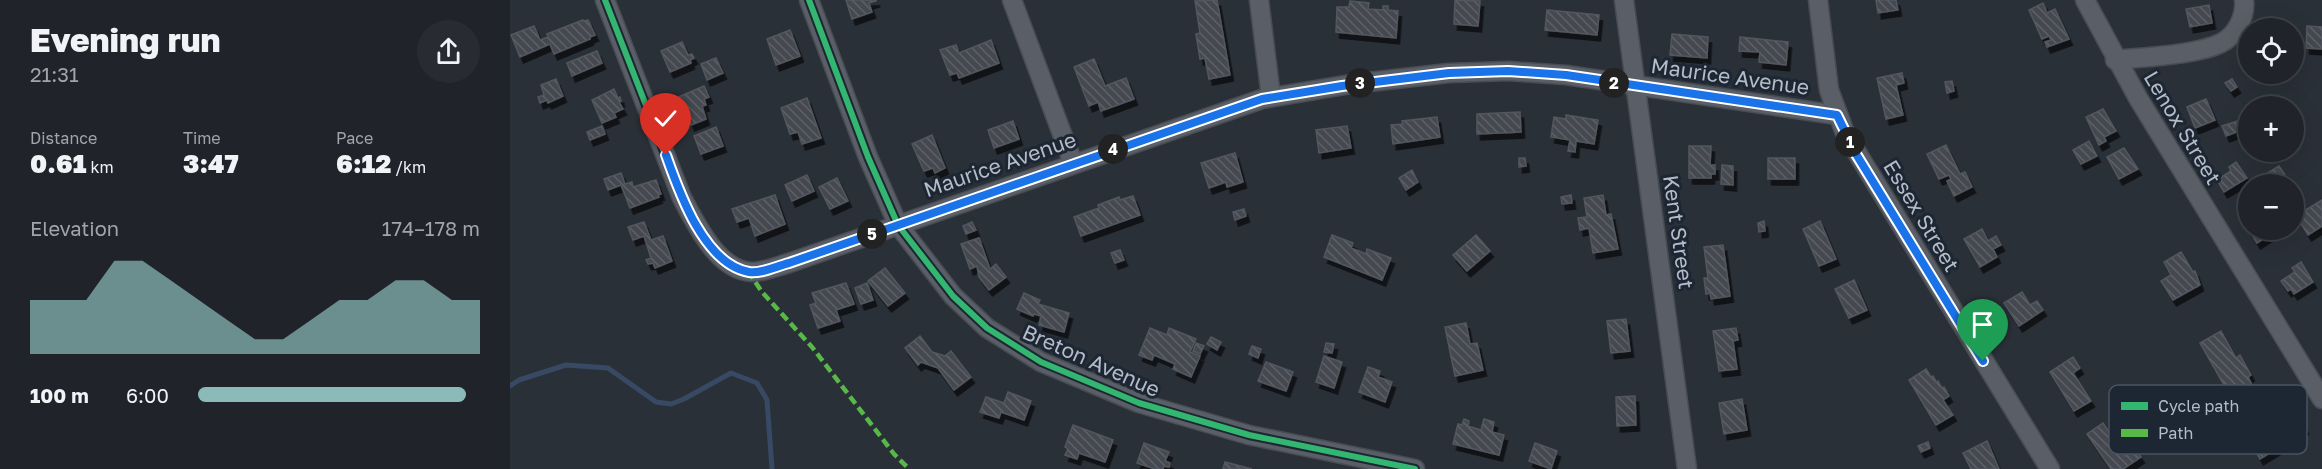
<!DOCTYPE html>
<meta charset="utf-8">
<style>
:root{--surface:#20242a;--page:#282c32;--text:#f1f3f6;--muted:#a2a4a8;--line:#3d4147;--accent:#8bbbb9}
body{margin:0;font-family:"Golos Text",sans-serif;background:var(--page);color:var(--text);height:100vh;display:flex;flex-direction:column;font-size:22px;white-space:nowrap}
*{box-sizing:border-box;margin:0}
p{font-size:20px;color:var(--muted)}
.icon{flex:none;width:33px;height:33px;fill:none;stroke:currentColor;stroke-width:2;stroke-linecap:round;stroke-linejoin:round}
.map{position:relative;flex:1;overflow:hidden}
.details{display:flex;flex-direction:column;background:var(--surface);width:510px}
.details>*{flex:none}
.buttons{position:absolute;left:1728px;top:18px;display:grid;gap:12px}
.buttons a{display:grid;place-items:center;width:66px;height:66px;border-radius:50%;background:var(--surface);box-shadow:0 6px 24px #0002,0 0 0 2px var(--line);font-size:30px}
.pin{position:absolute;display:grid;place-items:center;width:51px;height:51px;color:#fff;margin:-62px -26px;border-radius:50% 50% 50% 0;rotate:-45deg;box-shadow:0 0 6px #0007}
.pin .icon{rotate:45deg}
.km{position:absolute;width:30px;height:30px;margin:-15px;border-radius:50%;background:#222;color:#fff;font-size:16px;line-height:30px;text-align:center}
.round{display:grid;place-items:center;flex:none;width:63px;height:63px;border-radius:32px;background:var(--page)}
.summary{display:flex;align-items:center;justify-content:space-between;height:102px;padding:0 30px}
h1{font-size:33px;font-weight:800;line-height:45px}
.metrics{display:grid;grid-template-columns:repeat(3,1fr);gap:9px;height:102px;padding:6px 30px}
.metrics div{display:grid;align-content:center}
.metrics b{font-size:26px;font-weight:800}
.metrics small{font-size:16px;font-weight:400}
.metrics p{font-size:16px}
.chart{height:168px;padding:12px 30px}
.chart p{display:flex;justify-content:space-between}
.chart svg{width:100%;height:108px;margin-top:6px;fill:var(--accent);opacity:.7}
ul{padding:0 30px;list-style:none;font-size:20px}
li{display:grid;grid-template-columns:96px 72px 1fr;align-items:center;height:45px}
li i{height:15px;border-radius:8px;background:var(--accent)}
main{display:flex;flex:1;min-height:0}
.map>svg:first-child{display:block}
</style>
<main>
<section class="details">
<div class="summary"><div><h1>Evening run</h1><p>21:31</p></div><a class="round"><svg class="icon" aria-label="share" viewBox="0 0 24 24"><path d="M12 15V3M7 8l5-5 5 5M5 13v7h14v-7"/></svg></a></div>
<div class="metrics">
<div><p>Distance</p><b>0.61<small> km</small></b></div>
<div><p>Time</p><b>3:47</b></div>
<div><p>Pace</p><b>6:12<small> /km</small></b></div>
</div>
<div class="chart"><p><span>Elevation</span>174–178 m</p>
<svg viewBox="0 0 160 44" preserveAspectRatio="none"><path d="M0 44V22L10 22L20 22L30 6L40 6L50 14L60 22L70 30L80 38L90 38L100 30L110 22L120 22L130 14L140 14L150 22L160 22V44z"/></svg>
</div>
<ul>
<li><b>100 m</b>6:00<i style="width:95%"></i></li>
</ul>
</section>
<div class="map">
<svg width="1812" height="469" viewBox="0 0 1812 469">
<defs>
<pattern id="building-back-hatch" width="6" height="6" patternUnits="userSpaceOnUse" patternTransform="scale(1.5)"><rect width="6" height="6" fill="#444950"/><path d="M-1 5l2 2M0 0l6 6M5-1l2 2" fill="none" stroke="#5d6168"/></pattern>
<filter id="shadow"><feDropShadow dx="3.5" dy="6" stdDeviation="0" flood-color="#0009"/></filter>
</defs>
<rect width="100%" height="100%" fill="#2a3038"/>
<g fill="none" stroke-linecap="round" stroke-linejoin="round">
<polyline stroke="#384963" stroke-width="5" points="0,386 9,380 56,365 98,368 146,402 161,404 174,399 221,373 247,383 257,400 262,469"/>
</g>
<g fill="url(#building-back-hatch)" stroke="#52575f" stroke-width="1.5" filter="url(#shadow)">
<polygon points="336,0 366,0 366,1 359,3 362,12 342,19"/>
<polygon points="707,0 720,75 699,79 695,58 690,59 686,34 690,33 685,1"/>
<polygon points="945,0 970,1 968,26 944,24"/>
<polygon points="1366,0 1386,0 1388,10 1368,13"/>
<polygon points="840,1 859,3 858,9 873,10 873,6 878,6 878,10 888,11 886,38 826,32 827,7 839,7"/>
<polygon points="1533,3 1537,13 1545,9 1559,39 1537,47 1535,42 1541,40 1539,36 1532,39 1519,10"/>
<polygon points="1699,5 1702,23 1680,27 1676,9"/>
<polygon points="1037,10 1089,15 1087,35 1035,30"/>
<polygon points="73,20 74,21 78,20 85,35 80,37 80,39 44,54 40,44 10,57 1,35 24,26 30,40 38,37 37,34"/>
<polygon points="1797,26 1812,27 1812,49 1796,48"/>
<polygon points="280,30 290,56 266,65 257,39"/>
<polygon points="1162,34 1198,37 1197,58 1160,55"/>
<polygon points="1230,37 1278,42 1276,65 1249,62 1250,52 1229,51"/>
<polygon points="481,40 489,63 449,78 447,73 440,75 430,50 446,45 449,53"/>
<polygon points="172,42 178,55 182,54 184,58 180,60 181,63 160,72 151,51"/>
<polygon points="87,51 92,63 62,76 57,63"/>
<polygon points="206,58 213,73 197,80 191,64"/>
<polygon points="584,59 595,86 616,78 624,99 591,111 588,102 579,106 564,67"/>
<polygon points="1392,73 1394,83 1386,85 1393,115 1376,119 1367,78"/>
<polygon points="46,79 53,96 38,103 37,100 30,103 28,97 34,95 31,85"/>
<polygon points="1722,79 1727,87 1721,91 1715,83"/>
<polygon points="1442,81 1444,91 1437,93 1435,82"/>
<polygon points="194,86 199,97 194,99 196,105 192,106 196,119 181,125 178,117 172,119 164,99"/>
<polygon points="104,89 108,98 110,97 111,101 109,102 113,109 104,113 106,117 92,123 82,100"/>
<polygon points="297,98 311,138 292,144 288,132 280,134 271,108"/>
<polygon points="1696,99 1705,120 1685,128 1677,107"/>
<polygon points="1593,109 1606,131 1594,137 1596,141 1589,145 1576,117"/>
<polygon points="1010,112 1011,132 967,134 967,114"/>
<polygon points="1056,115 1088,120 1084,144 1066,141 1065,152 1058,151 1060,140 1041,137 1044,117 1056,119"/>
<polygon points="927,117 930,137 883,144 881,125 893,124 892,121"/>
<polygon points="1734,119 1737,128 1716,136 1712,126"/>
<polygon points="503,121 509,139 484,148 478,130"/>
<polygon points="92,126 95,134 80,140 77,132"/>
<polygon points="837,126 841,148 809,153 806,130"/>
<polygon points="206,127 213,146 191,154 184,136"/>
<polygon points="422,135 435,168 425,173 423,168 414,171 402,144"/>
<polygon points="1579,141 1587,156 1571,164 1563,150"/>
<polygon points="1436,145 1450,174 1455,172 1462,187 1444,196 1437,181 1441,179 1439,175 1429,179 1417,154"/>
<polygon points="1179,146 1201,146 1200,165 1205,165 1205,174 1201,174 1201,178 1179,178"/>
<polygon points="1614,148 1628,169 1609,179 1597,157"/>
<polygon points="725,153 733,182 717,187 716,182 699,188 691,163"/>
<polygon points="1009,158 1015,158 1016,166 1009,167"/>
<rect x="1258" y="158" width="27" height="21"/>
<polygon points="1726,162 1737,178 1714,192 1707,180 1721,171 1719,167"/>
<polygon points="1212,165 1223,166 1223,185 1211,184"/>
<polygon points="1769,166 1775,175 1761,183 1756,174"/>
<polygon points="902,170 908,182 896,190 889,178"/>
<polygon points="111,173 115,184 122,182 123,187 146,180 151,194 148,195 149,197 120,208 111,185 98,190 94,179"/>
<polygon points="297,175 304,191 282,201 275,185"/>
<polygon points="327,178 338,201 320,209 309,187"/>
<polygon points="265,195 275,224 245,236 239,218 227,222 222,209"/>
<polygon points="1061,195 1062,203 1052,204 1051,197"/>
<polygon points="1093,195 1096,215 1101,214 1108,249 1083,253 1079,228 1070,230 1068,218 1077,217 1074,198"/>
<polygon points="623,196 630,215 571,236 564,217 589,208 588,205 609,197 610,200"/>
<polygon points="1812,200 1812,226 1798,235 1786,216"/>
<polygon points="734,209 736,216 725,220 723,212"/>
<polygon points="1254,221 1255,231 1249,232 1248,223"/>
<polygon points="1310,221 1326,259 1309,266 1293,229"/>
<polygon points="134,222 141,240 153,236 162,261 145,268 143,263 138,264 136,260 141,258 134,236 123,240 118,227"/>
<polygon points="462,222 466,230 456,234 453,226"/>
<polygon points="1472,229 1478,241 1486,236 1491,245 1483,249 1487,257 1470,267 1454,239"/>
<polygon points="1739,230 1763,230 1764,232 1747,243"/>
<polygon points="822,235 843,243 841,248 856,254 857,249 881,258 872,280 814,257"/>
<polygon points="966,235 980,251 957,271 943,255"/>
<polygon points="469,238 480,269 486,264 496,277 479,290 469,277 467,266 460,269 451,244"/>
<polygon points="1213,245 1220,296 1201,299 1200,293 1196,294 1194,278 1198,278 1194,247"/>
<polygon points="610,250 614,260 605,263 601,253"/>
<polygon points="1671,252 1683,272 1685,271 1690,285 1663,300 1651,281 1661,275 1654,262"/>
<polygon points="1791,262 1803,282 1784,294 1781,289 1778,291 1771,281 1785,272 1782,268"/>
<polygon points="375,268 395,293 378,306 358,281"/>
<polygon points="1344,280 1357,310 1339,318 1325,289"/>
<polygon points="336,283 344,304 326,310 330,321 308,328 300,305 306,303 302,293"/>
<polygon points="357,283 363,300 351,304 345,288"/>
<polygon points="1512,292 1520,305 1527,301 1533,310 1509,326 1494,303"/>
<polygon points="514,293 530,300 528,304 559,313 554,332 529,325 531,316 524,314 523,316 507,309"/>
<polygon points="1116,319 1120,351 1101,353 1097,321"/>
<polygon points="956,323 960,344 967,343 973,370 945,376 935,327"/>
<polygon points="640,328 657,335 659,328 686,339 680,352 690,356 681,377 663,369 665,364 644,355 642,360 629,355"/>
<polygon points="1226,328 1228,340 1223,341 1227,369 1209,371 1203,331"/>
<polygon points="1711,331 1726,358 1730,355 1741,375 1738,377 1744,389 1723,401 1690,343"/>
<polygon points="410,336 422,352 435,356 441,351 461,377 444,390 428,368 411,362 408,365 395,348"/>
<polygon points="701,337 711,342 707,350 697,344"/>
<polygon points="686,343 694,346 690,354 683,351"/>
<polygon points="816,343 824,344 822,353 814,352"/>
<polygon points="742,346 751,349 748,358 739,354"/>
<polygon points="814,356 832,362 824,388 806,382"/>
<polygon points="1563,357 1570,368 1563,373 1581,401 1564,411 1540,372"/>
<polygon points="756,362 783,372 776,391 748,381"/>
<polygon points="858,367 870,371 868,377 882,382 875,402 849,392"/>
<polygon points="1416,369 1421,377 1423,376 1427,383 1428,381 1432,388 1434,387 1439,396 1433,400 1443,415 1426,425 1399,380"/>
<polygon points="498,392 521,401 514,420 491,412 489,418 470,412 476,397 494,403"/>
<polygon points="1125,396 1126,425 1107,426 1106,397"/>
<polygon points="1232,399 1237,430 1214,434 1209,403"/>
<polygon points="1786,413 1795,428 1790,432 1791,434 1750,459 1744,449 1769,434 1762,422 1773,416 1775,420"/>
<polygon points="954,419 959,421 958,426 971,430 974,419 984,422 982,432 994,435 989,455 943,444 948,424 952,425"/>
<polygon points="1593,423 1615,456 1625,449 1631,457 1613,469 1601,469 1577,434"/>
<polygon points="563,425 603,440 595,462 569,453 567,459 555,455 558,449 555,447"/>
<polygon points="1477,441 1489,469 1461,469 1453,453"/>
<polygon points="1418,442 1420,448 1411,452 1408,446"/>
<polygon points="634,443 659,452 655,461 660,463 659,467 654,466 653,469 645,469 627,463"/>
<polygon points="1025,443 1047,451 1041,469 1019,461"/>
<polygon points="715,462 742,469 713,469"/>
</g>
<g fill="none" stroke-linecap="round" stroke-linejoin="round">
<g stroke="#484c53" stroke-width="21">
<g id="minor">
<path d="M95,0L172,198C186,224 208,271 242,272C254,272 268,266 279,263L752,99L841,84L939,73L998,71L1056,75L1327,115"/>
<polyline points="299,0 358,157 388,225 443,296 477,328 531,362 629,403 739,435 905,469"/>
<polyline points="502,0 563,163"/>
<polyline points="749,0 761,97"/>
<polyline points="1114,0 1177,469"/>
<polyline points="1308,0 1319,90 1335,133 1540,469"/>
<polyline points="1575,0 1628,98 1812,399"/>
<path d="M1605,60C1634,57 1687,55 1711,43C1726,36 1736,16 1734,0"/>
</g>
</g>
<use href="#minor" stroke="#5a5e66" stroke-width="18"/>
<polyline stroke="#58b947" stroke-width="4.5" stroke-dasharray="9 4.5" stroke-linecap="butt" points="238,271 252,292 302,347 384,454 399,469"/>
<g stroke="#1d2633" stroke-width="10">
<g id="cycleway">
<path d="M95,0L172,198C186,224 208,271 242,272C254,272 268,266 279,263L752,99L841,84L939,73L998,71L1056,75L1327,115"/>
<polyline points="299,0 358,157 388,225 443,296 477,328 531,362 629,403 739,435 905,469"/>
</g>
</g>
<use href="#cycleway" stroke="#33b770" stroke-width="6"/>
</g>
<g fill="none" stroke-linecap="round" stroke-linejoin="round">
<g stroke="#fff" stroke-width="12">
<path id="route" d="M156,155C169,192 194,264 239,272C251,274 267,266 279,263L752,99L832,86L939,73L998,71L1056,75L1327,115L1346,154L1473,361"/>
</g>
<use href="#route" stroke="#1a73e8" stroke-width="8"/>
</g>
<g text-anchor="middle" stroke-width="6" stroke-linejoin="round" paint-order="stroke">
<g font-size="21" fill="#b4bcc9" stroke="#1d2633">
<text transform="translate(1220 77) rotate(8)" y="7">Maurice Avenue</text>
<text transform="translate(1672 128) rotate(59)" y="7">Lenox Street</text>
<text transform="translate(490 165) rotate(-19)" y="7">Maurice Avenue</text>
<text transform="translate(1411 216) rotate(59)" y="7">Essex Street</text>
<text transform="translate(1168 232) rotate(82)" y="7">Kent Street</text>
<text transform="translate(581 361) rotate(24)" y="7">Breton Avenue</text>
</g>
</g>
<rect x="1599" y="385" width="198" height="69" rx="9" fill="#1d2633" stroke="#4a5360" stroke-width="1.5"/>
<rect x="1611" y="402" width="27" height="8" fill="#33b770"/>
<rect x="1611" y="429" width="27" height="8" fill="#58b947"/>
<g font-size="16" fill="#b4bcc9">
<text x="1648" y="412">Cycle path</text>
<text x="1648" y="439">Path</text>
</g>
</svg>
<div class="buttons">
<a><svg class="icon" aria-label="locate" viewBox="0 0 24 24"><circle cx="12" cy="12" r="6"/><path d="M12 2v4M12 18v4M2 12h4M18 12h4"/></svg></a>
<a>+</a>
<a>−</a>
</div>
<div class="pin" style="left:1473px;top:361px;background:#1e9e55"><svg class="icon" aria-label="arrive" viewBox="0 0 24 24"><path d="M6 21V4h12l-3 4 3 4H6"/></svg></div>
<div class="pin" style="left:156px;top:155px;background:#d93025"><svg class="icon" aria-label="check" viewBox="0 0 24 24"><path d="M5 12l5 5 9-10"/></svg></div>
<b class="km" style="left:1340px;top:142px">1</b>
<b class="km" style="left:1104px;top:83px">2</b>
<b class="km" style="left:850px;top:83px">3</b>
<b class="km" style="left:603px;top:149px">4</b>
<b class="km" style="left:362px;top:234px">5</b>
</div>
</main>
